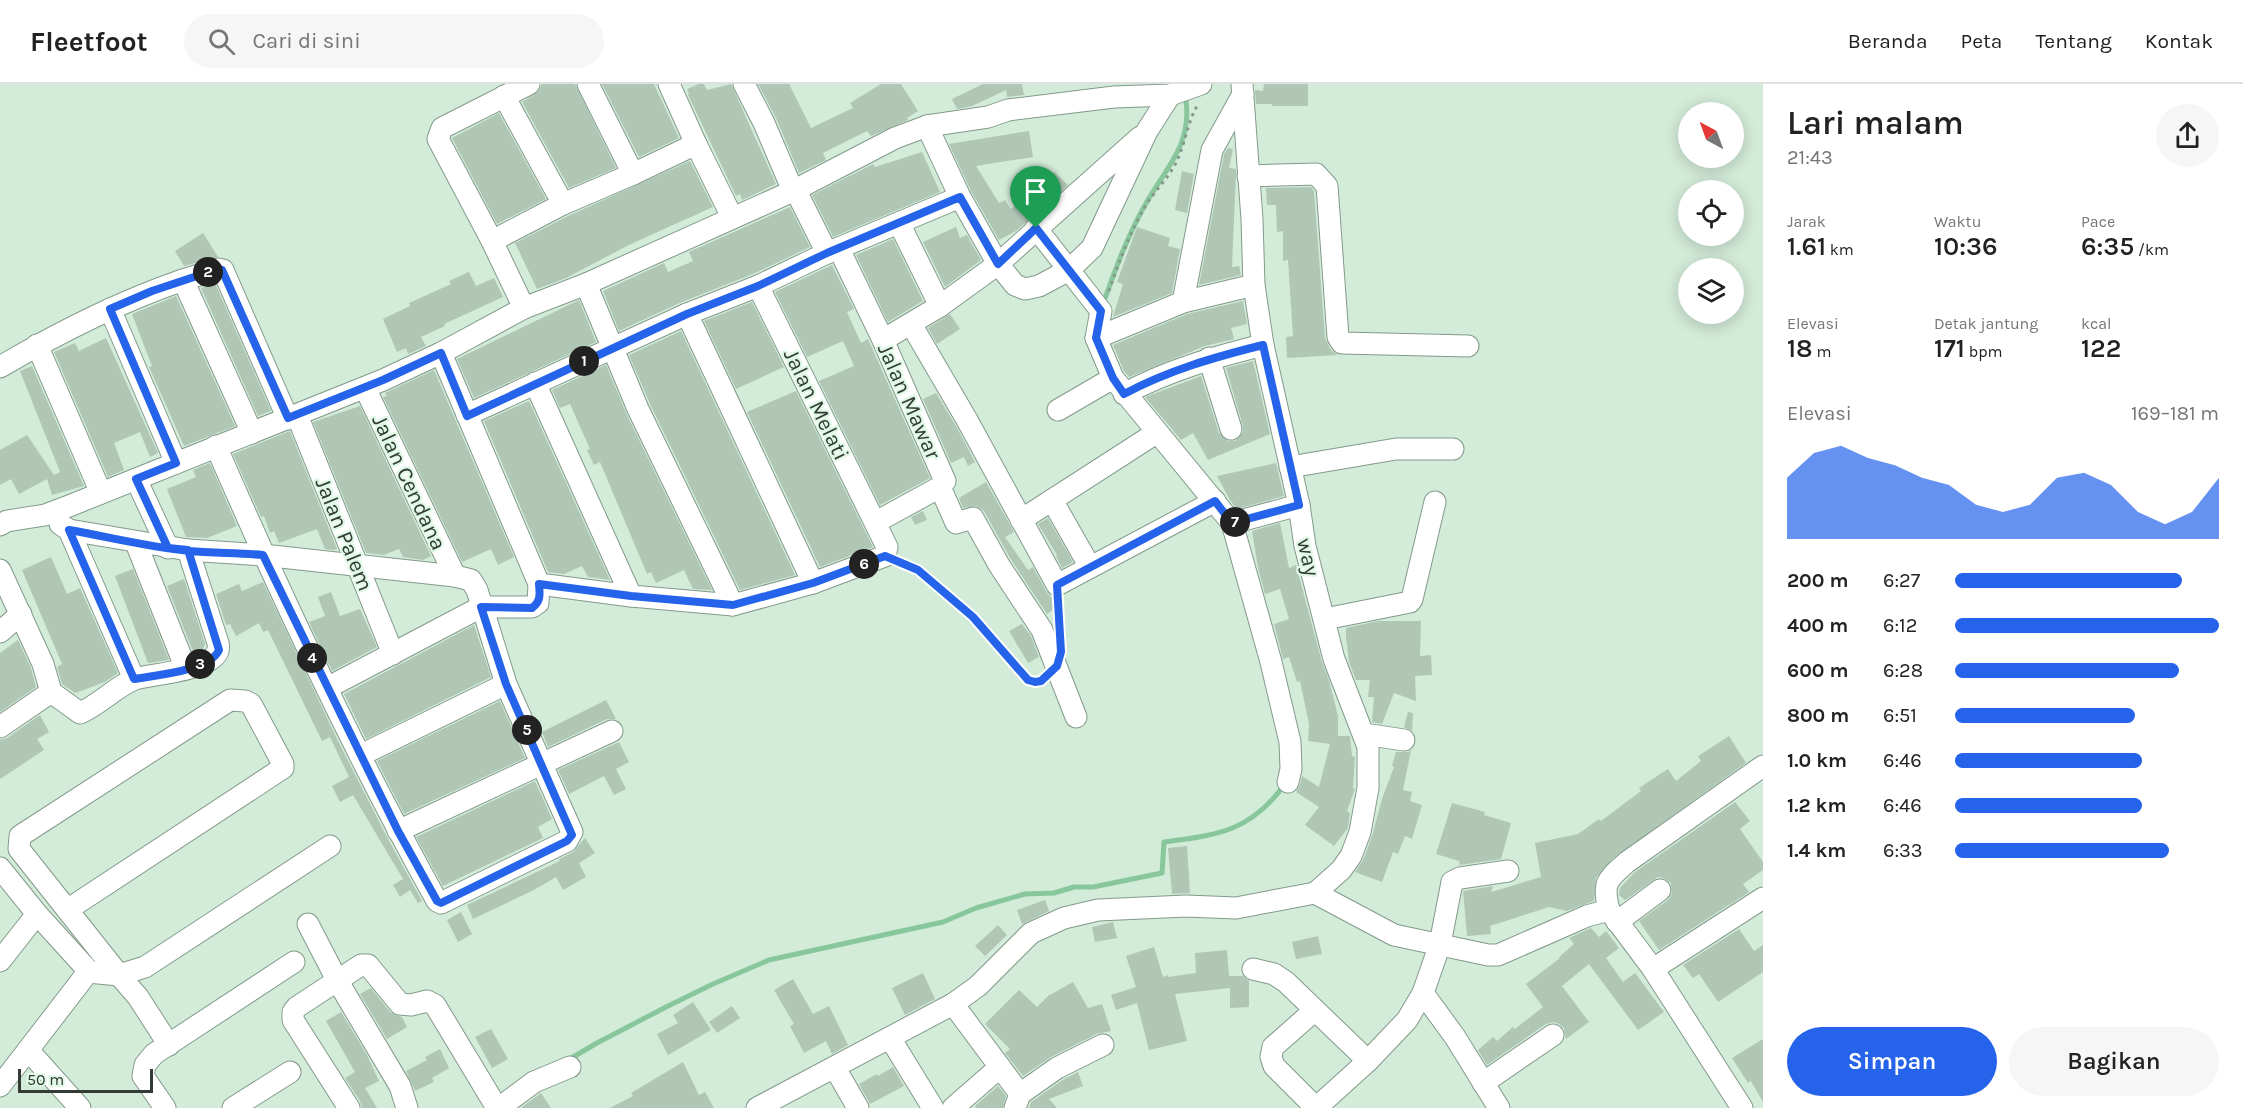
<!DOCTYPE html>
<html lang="id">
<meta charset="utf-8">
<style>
:root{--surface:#fff;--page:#f6f6f6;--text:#222;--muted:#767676;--line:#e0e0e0;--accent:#2563eb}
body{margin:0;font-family:Karla,sans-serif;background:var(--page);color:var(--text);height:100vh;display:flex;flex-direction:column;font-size:22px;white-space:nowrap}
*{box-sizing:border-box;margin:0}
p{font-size:20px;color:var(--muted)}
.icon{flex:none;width:33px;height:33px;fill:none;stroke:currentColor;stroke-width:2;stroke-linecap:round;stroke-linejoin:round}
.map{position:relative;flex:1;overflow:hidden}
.panel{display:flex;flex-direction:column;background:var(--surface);width:480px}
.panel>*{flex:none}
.needle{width:39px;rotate:319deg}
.buttons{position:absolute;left:1678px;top:18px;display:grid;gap:12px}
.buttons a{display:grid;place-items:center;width:66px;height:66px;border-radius:50%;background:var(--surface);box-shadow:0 3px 15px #0003;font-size:30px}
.scale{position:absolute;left:18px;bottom:15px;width:135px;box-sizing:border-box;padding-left:6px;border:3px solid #323b34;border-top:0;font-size:16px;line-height:21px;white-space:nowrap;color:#323b34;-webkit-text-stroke:4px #e0f9e7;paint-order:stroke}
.pin{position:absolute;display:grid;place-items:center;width:51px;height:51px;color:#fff;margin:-62px -26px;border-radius:50% 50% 50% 0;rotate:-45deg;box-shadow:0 0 6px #0007}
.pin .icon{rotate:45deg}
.km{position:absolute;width:30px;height:30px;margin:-15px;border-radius:50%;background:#222;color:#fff;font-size:16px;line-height:30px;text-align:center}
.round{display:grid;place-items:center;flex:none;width:63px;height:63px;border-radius:32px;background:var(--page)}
.head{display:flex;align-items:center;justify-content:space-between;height:102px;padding:0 24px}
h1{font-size:33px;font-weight:600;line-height:45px}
.figures{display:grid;grid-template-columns:repeat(3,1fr);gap:9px;height:102px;padding:6px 24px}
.figures div{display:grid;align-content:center}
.figures b{font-size:26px;font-weight:600}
.figures small{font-size:16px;font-weight:400}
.figures p{font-size:16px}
.chart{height:168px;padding:12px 24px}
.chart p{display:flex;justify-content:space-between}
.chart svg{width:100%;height:108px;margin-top:6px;fill:var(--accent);opacity:.7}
.action{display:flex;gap:12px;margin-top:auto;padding:12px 24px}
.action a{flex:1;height:69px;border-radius:36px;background:var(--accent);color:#fff;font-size:24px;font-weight:600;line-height:69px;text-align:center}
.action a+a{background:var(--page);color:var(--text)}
ul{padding:0 24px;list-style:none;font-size:20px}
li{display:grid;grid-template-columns:96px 72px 1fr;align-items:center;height:45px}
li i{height:15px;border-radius:8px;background:var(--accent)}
header{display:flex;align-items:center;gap:36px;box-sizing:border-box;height:84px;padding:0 30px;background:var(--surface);border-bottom:2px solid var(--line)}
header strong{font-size:28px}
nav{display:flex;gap:33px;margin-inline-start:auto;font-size:21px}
.search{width:420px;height:54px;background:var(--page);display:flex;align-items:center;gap:15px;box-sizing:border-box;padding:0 21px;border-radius:33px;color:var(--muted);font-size:22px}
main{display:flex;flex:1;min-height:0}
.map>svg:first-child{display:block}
</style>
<header>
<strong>Fleetfoot</strong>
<div class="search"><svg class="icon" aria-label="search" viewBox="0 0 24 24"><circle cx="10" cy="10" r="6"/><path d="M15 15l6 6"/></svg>Cari di sini</div>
<nav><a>Beranda</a><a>Peta</a><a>Tentang</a><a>Kontak</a></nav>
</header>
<main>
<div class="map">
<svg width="1763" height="1024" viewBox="0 0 1763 1024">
<rect width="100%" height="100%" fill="#d3ebd9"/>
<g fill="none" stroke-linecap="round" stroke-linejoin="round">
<g stroke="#88c79c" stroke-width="5">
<path d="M1103,220C1115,186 1127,153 1145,121C1165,85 1192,61 1186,17"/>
<path d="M568,976L597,959L666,923L713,900L769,876L943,838L976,824L1025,810L1054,809L1074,803H1093L1162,789L1164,758C1219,751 1251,747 1285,700"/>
</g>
</g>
<g fill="#b0c7b6">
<polygon points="542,0 575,0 616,84 569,104 522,18 539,7"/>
<polygon points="602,0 654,0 679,54 639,73"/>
<polygon points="699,0 704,0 707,6 731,0 776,100 742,116 740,110 736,112 688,11 689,10 687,5"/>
<polygon points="758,0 789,0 811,44 853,24 850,19 881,0 901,0 918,27 907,34 908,36 871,52 867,47 823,69 826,76 799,89 776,34"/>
<polygon points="983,0 1022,0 1024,11 1007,13 1006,6 972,22 957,25 952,15"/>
<polygon points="1264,0 1308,0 1308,22 1272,22 1272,20 1256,20 1255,6 1263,7"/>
<polygon points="499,29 546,115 497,140 452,54"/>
<polygon points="1029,47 1033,73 976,82 999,119 1005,116 1011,125 1037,103 1037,107 1054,88 1068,101 1016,147 999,156 971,107 949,60"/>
<polygon points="1228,64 1233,65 1229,84 1236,85 1236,89 1232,183 1239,182 1241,191 1199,201 1224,70"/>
<polygon points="922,68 940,108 833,153 812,111 873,80 875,83"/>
<polygon points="690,77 713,123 631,160 566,194 537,205 515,159 568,132"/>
<polygon points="1182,87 1194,90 1187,129 1175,126"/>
<polygon points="1311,103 1314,107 1325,254 1331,266 1337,271 1287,274 1286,253 1293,252 1288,176 1283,177 1283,147 1277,148 1276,121 1267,121 1266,104"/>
<polygon points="790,123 810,163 753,190 682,218 619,247 603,207 664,179 668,188 693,177 689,168"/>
<polygon points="956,143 960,154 967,151 981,176 945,203 923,158"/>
<polygon points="1137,143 1170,154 1168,162 1180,165 1172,209 1113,233 1123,200 1117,198"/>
<polygon points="203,149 218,173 184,182 175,167"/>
<polygon points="893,155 923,217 888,238 856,171"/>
<polygon points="832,181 854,225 847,228 861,259 868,255 930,394 880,421 819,297 854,282 843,257 807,273 775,208"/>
<polygon points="469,188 476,202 494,194 503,213 444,240 445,242 421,253 426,262 408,270 406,264 397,268 383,235 410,222 409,219 451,200 449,197"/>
<polygon points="215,199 271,327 258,332 201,204"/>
<polygon points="176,212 235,342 184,362 149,283 152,282 132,230"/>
<polygon points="579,216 596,258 474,314 457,275"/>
<polygon points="1243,217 1247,240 1231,244 1234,255 1205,262 1129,293 1124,287 1113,261 1187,230"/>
<polygon points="752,218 784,283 736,305 704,237"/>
<polygon points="950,230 960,245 937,260 928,244"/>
<polygon points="681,247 795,491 740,506 650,320 629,271"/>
<polygon points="106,254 158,369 150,373 140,348 114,359 124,386 108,393 54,268 75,259 79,267"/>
<polygon points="1253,277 1270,350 1208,376 1193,349 1181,356 1145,313 1201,292 1219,349 1228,357 1235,357 1243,348 1243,342 1226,284"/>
<polygon points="606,281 627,331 712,506 693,505 684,486 656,499 651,488 647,490 600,378 594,381 587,366 590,365 570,320 560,324 552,306"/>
<polygon points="32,282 84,402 52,411 47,395 19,410 11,395 0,401 0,366 27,351 54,391 48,394 60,388 20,287"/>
<polygon points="434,286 514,473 498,481 491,465 462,478 383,313 387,312 385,309"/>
<polygon points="796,307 873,463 820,483 747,328"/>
<polygon points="936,309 956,342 975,378 968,382 964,373 951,379 923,315"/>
<polygon points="529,317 610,496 588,493 582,482 564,490 548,488 484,337"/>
<polygon points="360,322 431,472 423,476 403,473 399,465 384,471 366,469 313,338"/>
<polygon points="290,347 337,465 334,466 325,465 317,445 279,459 274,447 270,449 264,432 261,433 233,370"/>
<polygon points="210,379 237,442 207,454 186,453 167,405 196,393 193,386"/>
<polygon points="1276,379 1284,412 1237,425 1230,416 1217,392"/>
<polygon points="986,398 1014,448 1005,453 1028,486 1033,483 1046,507 1058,522 1047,530 1010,474 984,427 976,422 963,424 959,414"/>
<polygon points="923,427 927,436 915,441 911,433"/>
<polygon points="1048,434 1073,478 1062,484 1056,472 1057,471 1038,440"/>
<polygon points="1280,439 1289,484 1296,481 1322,578 1329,596 1338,632 1338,652 1350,652 1352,672 1355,673 1353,704 1355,705 1347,727 1350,729 1348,744 1334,762 1305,741 1319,723 1296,708 1300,701 1302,692 1319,703 1330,660 1308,657 1309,640 1300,597 1297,598 1289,573 1283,575 1274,540 1289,535 1280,505 1265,510 1258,484 1252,447"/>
<polygon points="51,473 67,510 80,504 118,589 105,598 75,609 62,600 57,583 62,580 22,486"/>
<polygon points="133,485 169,576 148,579 115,492"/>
<polygon points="184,495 205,560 203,565 194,570 167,502"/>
<polygon points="263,498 337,655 387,753 422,817 418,819 410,806 400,813 393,801 403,795 353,711 340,718 332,702 349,693 330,653 322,657 268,546 263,548 259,539 236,552 230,540 226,541 216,510 239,500 242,507"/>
<polygon points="331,508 340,532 360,525 377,563 332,587 309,538 325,532 318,513"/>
<polygon points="1378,537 1421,537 1420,572 1431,571 1432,591 1415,592 1416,617 1394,609 1382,640 1372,638 1374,613 1368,613 1370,596 1356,596 1349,578 1346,553 1346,544"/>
<polygon points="1022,540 1031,552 1039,573 1028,579 1009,547"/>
<polygon points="474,541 491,593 366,655 344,610"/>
<polygon points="18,556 31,584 36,603 0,628 0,569"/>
<polygon points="606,616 616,635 607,635 548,663 542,648"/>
<polygon points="500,617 525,674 404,730 377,677"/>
<polygon points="1408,628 1413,629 1412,647 1404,643"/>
<polygon points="40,631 49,648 37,655 44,666 0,695 0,656 7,654"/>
<polygon points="1729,652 1746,679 1612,775 1596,794 1594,817 1567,827 1549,823 1490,842 1491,850 1467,852 1463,807 1493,802 1491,808 1541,793 1535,759 1578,750 1599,735 1601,737 1641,707 1639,704 1668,685 1676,697 1701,677 1698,672"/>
<polygon points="619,658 629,678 616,685 626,705 614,711 604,692 569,710 558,686"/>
<polygon points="1411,666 1403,706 1412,708 1410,717 1422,721 1412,755 1405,752 1398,770 1393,768 1382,798 1355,788 1363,776 1372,752 1382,715 1394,683 1392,682 1396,668 1408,668"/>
<polygon points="535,697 552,735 538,743 543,754 443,802 416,753"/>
<polygon points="1735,718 1750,737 1740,745 1763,778 1763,786 1743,800 1749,808 1659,866 1639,837 1668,816 1672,810 1671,799 1664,794 1658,793 1625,816 1619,811 1620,804 1635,788"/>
<polygon points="1452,719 1485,728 1484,731 1511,739 1501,775 1460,781 1459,777 1436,770"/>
<polygon points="585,754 595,769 579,779 586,793 563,806 556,793 534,806 473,835 467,821 560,777 559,775 573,768"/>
<polygon points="1187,762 1190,809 1172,810 1168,764"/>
<polygon points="1045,816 1049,827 1022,840 1017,826"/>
<polygon points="461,828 472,850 458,858 447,836"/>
<polygon points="1113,838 1117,854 1095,858 1092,843"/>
<polygon points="998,841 1007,851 985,872 975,862"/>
<polygon points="1591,844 1599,853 1606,847 1619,864 1606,874 1623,898 1635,889 1664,928 1638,946 1589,880 1562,902 1589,938 1566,955 1564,944 1559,940 1553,938 1546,940 1487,981 1478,966 1493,953 1497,957 1513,943 1515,945 1543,923 1526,900 1560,874 1559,873 1574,860 1569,854"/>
<polygon points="1739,845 1754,867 1763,861 1763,888 1718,918 1699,890 1693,894 1683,881"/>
<polygon points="1318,852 1322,870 1296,875 1292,858"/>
<polygon points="1154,863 1163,893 1168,891 1168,893 1196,889 1195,869 1227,866 1229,892 1243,892 1249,897 1249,923 1230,924 1230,904 1175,910 1187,957 1149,966 1137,919 1116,926 1111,911 1136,903 1126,872"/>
<polygon points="923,889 935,915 905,931 892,904"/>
<polygon points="793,895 813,930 829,922 848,961 832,970 826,957 804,969 790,942 794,940 774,906"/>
<polygon points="1073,898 1088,924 1102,920 1111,947 1097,950 1051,973 1023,992 1005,969 1010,965 985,940 1019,906 1037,923 1048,912"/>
<polygon points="371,904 390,928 402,933 407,943 387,955 360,910"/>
<polygon points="693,918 711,946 668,971 657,950 678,939 673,931"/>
<polygon points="732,922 740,934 717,949 709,938"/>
<polygon points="341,928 367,971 379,997 365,1004 377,1024 362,1024 360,1017 345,994 355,988 326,937"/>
<polygon points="491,945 508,975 492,984 475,953"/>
<polygon points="1763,955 1763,1018 1751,997 1748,999 1732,974"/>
<polygon points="440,965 449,984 432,994 434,998 415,1007 406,987 427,976 425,973"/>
<polygon points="683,978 699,1011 705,1008 714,1024 610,1024 633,1012 631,1009"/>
<polygon points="893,983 904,1002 870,1020 859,1000 877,990 878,992"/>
<polygon points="1078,988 1083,1002 1049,1015 1057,1024 1029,1024 1031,1018 1064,995"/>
<polygon points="998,1002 1006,1012 1003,1024 976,1024 975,1022"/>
<polygon points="541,1009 551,1024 522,1024 522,1023"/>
</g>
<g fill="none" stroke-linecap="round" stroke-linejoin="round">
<g stroke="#839a8a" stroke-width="23">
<g id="minor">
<polyline points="588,0 633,90 696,60"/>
<polyline points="669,0 696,60 732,133"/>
<polyline points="744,0 764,39 793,107"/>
<polyline points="1242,0 1252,135 1254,201 1263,261 1299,421 1305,462 1334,575 1368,663 1368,704 1360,748 1351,772 1341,786 1315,809"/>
<polyline points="504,12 563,120 633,90"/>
<polyline points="927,42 960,113 998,180 1015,201 1025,205 1039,202 1069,186 1092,164 1147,47 1170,11"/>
<polyline points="1248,92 1316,90 1327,102 1338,253 1342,259 1468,262"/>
<polyline points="795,105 827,169"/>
<polyline points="899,139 940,222"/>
<polyline points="1036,144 1101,227 1096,254 1113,294 1232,439 1271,578 1290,658 1291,685 1288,698"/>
<polyline points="492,157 563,120"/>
<polyline points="839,165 883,256 945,397 940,403 876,438"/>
<polyline points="183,196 218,185 223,186 288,335"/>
<polyline points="586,200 638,325 733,521 813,499 885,472 887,463 758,202"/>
<polyline points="1183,218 1212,66 1243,10"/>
<polyline points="524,224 492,157 438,55 442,44 529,0"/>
<polyline points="110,225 176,379"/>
<polyline points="687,230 813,499"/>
<polyline points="911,240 967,336 1057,501 1215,417"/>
<polyline points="1096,254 1183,218 1254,201"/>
<polyline points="883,256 940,222 998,180 1140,53"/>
<polyline points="37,261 101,409"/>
<polyline points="1209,274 1231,345"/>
<path d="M0,283C58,249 119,218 183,196L252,349"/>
<polyline points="535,299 631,512 733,521"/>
<polyline points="365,304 455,492"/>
<path d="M1124,310C1169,286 1215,273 1263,261"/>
<polyline points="1058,326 1113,294"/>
<polyline points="297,331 393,570"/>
<polyline points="467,331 687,230 758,202 827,169 960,113"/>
<polyline points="1290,383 1396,365 1453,365"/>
<polyline points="136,395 168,464"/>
<polyline points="940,403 956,439 973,434 999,481 1042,546 1076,633"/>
<polyline points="1052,416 1090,483"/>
<polyline points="1021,436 1156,349"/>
<polyline points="1232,439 1299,421"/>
<polyline points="60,440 69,446 134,595"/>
<polyline points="0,441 7,437 45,431 69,422 383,296 441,269 524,224 586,200 793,107 895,54 927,42 988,33 1008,26 1114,13 1170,11 1201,0"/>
<path d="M69,446L188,466L263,471L455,492L471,496L477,506L506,600L572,748L567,757L441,819L437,817C355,670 283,517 216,362"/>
<polyline points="136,459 186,585"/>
<path d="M0,486L43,580L51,608L80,629C99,621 118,601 135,595C153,589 225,587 218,559L188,466"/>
<polyline points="539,500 631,512"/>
<polyline points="1325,535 1410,518 1412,515 1435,418"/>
<polyline points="0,548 21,530"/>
<polyline points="327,604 481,523 532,523 538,519 539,500 441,269"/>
<polyline points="0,643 51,608"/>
<polyline points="1364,650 1404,656"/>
<polyline points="361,671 506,600"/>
<polyline points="398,747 612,647"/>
<polyline points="0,784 37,830 86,884 88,888 28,966"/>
<polyline points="67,826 283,684 283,680 251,620 245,617 230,616 20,752 19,765 119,891 88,888"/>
<path d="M1609,826C1602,798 1607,796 1627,778L1763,682"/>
<polyline points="1617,838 1660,806"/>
<polyline points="308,840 337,896 400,1002 407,1024"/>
<polyline points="0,877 37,830"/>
<polyline points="1253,885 1274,890 1286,898 1315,926"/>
<polyline points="1653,885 1763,814"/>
<polyline points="953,920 1020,1010 1015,1024"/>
<polyline points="890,954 933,1024"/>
<polyline points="169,961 138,913 119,891 145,883 330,762"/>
<polyline points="835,984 858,1024"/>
<polyline points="1483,999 1553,951"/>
<polyline points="0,1002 28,966 80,1024"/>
<polyline points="1020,1010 1057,984 1103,961"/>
<polyline points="165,1024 143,992 145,981 154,970 294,878"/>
<polyline points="233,1024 290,988"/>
<polyline points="349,1024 293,936 293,928 297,923 361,881 368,881 400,920 411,921 427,917 435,921 497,1024"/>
<polyline points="499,1024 534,998 570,983"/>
<polyline points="757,1024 953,920 978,902 1031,849 1064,834 1098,826 1186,822 1236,824 1315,809 1394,851 1488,871 1498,871 1587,832 1609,826 1653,885 1742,1024"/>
<polyline points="953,1024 1000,983"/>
<polyline points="1316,1024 1274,982 1271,973 1273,963 1315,926 1368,977"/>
<polyline points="1316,1024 1368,977 1407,936 1423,909"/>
<polyline points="1499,1024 1455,953 1423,909 1440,860 1452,798 1460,794 1508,787"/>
</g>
</g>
<g stroke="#87988b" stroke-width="3" stroke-dasharray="3 4.5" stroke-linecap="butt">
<path d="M1109,207C1119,178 1130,148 1146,121C1155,107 1168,94 1176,79C1185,60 1187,40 1197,22"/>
<path d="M900,479C948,498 994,557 1028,596L1035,598L1041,597"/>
<polyline points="1058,520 1059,535"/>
</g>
<use href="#minor" stroke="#fff" stroke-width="21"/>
</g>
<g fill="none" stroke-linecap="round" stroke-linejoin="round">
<g stroke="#fff" stroke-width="12">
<path id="route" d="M1036,144L998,180L960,113L827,169L758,202L687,230L467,332L441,269L383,296L288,334L222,186L218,185L152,207L110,225L176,379L136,395L168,464L188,466L219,566C210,587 156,591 134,595L69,446C109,453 148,463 189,467C213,469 238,469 263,471L398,747L437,817L441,819L567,757L572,751L506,600L481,523L532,524C541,517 540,511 539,500L631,512L733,521L813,499L885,472L918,486L973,533L1028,596L1035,598L1041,597L1057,582L1061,568L1057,501L1215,417L1232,439L1299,421L1263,261C1215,273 1169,286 1124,310L1113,294L1096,254L1101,227L1036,144"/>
</g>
<use href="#route" stroke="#2563eb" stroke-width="8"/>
</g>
<g text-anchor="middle" stroke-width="4.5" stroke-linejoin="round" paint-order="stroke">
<g font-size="22" fill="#323b34" stroke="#e0f9e7">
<text transform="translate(910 317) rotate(66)" y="8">Jalan Mawar</text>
<text transform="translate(817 320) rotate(64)" y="8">Jalan Melati</text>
<text transform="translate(410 398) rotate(65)" y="8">Jalan Cendana</text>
<text transform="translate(345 450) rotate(68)" y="8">Jalan Palem</text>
<text transform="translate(1309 473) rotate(77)" y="8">way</text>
</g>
</g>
</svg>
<div class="buttons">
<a><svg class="needle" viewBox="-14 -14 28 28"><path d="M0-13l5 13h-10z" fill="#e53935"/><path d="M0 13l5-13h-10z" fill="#767676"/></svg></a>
<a><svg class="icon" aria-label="locate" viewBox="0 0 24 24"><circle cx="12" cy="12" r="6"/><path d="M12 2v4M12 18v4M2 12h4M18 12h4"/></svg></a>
<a><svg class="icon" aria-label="layers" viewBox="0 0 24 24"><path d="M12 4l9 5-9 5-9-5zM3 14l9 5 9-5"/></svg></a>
</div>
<div class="scale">50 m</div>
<div class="pin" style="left:1036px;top:144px;background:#1e9e55"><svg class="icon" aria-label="arrive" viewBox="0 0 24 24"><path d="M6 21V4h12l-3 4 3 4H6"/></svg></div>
<b class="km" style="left:584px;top:277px">1</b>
<b class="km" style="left:208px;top:188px">2</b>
<b class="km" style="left:200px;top:580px">3</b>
<b class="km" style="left:312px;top:574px">4</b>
<b class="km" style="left:527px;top:646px">5</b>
<b class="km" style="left:864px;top:480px">6</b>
<b class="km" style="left:1235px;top:438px">7</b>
</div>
<section class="panel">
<div class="head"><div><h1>Lari malam</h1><p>21:43</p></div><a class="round"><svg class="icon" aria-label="share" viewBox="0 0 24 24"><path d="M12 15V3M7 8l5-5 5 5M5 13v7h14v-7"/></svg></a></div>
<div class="figures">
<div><p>Jarak</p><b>1.61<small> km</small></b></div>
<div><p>Waktu</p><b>10:36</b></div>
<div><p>Pace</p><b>6:35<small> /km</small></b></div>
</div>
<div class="figures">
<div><p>Elevasi</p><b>18<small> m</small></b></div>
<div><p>Detak jantung</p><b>171<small> bpm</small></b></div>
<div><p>kcal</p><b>122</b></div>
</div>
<div class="chart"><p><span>Elevasi</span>169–181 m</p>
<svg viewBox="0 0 160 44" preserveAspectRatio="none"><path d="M0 44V19L10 9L20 6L30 11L40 14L50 19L60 22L70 30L80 33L90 30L100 19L110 17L120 22L130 33L140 38L150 33L160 19V44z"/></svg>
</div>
<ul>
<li><b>200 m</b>6:27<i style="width:86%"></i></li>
<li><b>400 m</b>6:12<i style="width:100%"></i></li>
<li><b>600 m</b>6:28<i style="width:85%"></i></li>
<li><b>800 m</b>6:51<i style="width:68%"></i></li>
<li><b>1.0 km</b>6:46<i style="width:71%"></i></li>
<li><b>1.2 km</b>6:46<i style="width:71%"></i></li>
<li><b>1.4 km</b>6:33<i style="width:81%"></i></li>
</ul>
<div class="action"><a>Simpan</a><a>Bagikan</a></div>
</section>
</main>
